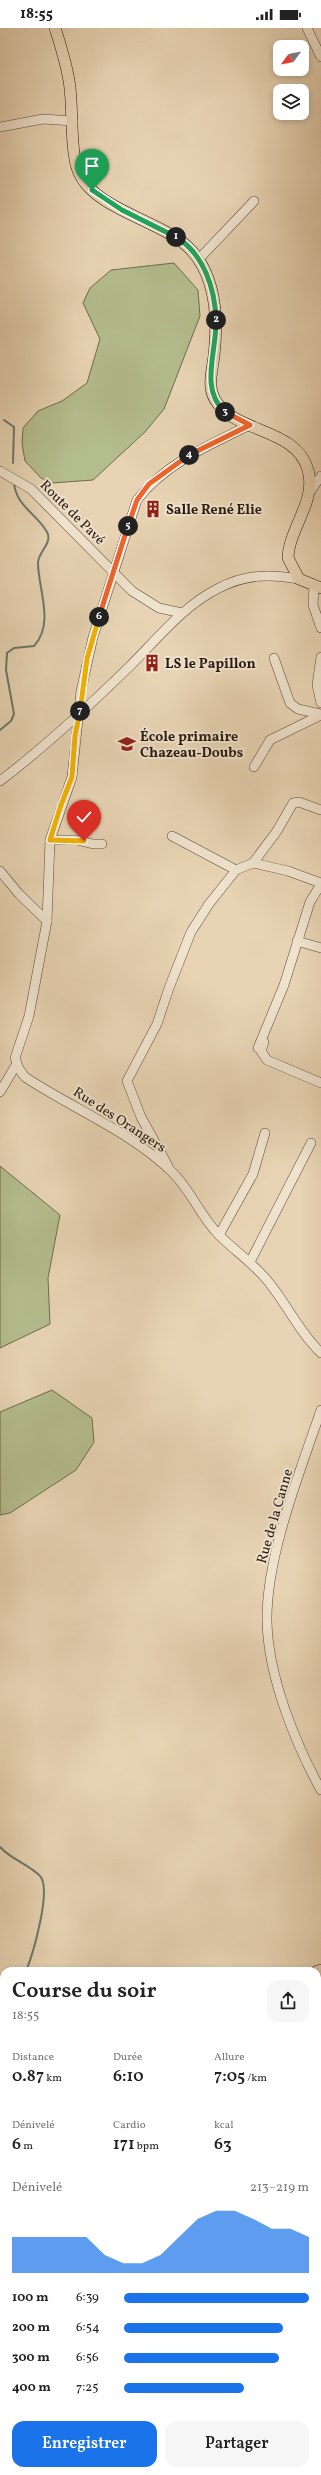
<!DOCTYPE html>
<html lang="fr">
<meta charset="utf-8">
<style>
:root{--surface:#fff;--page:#f6f6f6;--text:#222;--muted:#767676;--accent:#1a73e8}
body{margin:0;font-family:Vollkorn,serif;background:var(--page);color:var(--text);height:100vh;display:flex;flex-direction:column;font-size:15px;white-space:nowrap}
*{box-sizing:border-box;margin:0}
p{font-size:13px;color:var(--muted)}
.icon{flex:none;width:22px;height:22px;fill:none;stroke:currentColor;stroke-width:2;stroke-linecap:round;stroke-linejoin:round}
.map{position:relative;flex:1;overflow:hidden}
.details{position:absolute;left:0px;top:1939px;width:321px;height:508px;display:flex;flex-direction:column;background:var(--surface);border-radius:12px 12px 0 0;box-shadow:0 2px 6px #0003}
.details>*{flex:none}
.needle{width:26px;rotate:238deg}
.controls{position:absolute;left:273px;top:12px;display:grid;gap:8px}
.controls a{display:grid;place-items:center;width:36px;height:36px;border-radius:8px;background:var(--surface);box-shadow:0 2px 6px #0003;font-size:20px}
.pin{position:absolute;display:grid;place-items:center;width:34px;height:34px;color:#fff;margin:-41px -17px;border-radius:50% 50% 50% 0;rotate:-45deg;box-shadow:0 0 4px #0007}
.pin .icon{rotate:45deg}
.km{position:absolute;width:20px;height:20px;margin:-10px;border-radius:50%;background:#222;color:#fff;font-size:11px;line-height:20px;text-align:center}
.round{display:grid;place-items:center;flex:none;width:42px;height:42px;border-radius:12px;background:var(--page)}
.head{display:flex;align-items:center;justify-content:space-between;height:68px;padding:0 12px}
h1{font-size:22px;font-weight:600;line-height:30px}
.figures{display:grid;grid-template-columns:repeat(3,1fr);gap:6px;height:68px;padding:4px 12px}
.figures div{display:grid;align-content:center}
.figures b{font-size:17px;font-weight:600}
.figures small{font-size:11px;font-weight:400}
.figures p{font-size:11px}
.chart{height:112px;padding:8px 12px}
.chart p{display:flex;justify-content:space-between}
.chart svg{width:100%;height:72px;margin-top:4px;fill:var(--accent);opacity:.7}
.primary-button{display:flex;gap:8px;margin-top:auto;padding:8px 12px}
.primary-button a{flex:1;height:46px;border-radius:12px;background:var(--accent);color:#fff;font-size:16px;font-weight:600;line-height:46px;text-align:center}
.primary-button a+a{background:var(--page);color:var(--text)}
ul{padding:0 12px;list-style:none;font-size:13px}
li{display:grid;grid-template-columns:64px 48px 1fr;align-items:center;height:30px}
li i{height:10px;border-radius:5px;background:var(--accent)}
.status{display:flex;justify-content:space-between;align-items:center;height:28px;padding:0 20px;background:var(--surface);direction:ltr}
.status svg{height:11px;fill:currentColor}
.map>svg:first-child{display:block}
</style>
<div class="status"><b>18:55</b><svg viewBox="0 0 49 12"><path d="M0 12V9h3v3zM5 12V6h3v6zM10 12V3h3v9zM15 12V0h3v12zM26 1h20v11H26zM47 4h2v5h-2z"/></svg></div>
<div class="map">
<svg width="321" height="2447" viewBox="0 0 321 2447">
<rect width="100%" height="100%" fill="#e8d4b4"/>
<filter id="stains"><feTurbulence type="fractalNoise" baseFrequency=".005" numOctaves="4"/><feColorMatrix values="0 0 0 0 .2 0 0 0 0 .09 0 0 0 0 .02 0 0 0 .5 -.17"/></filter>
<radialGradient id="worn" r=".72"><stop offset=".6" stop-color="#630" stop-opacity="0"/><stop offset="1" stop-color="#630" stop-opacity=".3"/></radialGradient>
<g fill="#b4bd8e" stroke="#6e6b4f">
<polygon points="174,235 198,262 200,288 164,381 145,404 93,452 52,455 41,450 25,433 22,416 23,400 38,383 62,373 87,355 100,311 83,275 90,260 111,242"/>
<polygon points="0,1138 60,1187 48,1250 50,1296 0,1320"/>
<polygon points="52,1362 92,1390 94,1414 76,1442 10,1485 0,1487 0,1384"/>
</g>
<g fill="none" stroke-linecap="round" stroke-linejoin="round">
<g stroke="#6b786e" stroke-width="2">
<polyline points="4,392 14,399 13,435"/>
<path d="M0,702L11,693L14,686L6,642L7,625L14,620L34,618C55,595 38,561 38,535C38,524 53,515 47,504C37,486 16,478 14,455"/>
<path d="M0,1819C12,1832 28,1836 40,1848C52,1861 33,1926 26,1943"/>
<polyline points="0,2027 4,2024"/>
<polyline points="0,2088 4,2089"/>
<polyline points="178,2443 179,2447"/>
</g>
<g stroke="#594839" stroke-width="10">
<g id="minor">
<polyline points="307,0 321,29"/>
<polyline points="0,99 43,91 73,93"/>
<polyline points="198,232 254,173"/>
<path d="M250,397C209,417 166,435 137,472L93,609L81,663L72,749L50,812L47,893L29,988L15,1030L19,1041L25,1049C73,1081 130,1103 172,1144C191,1162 200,1188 219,1207C236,1224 256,1237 271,1257C288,1279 301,1306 321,1325"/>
<polyline points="0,443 31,461 132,563 159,580 182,585"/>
<polyline points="309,465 321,448"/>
<polyline points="314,558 313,577 321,600"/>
<polyline points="321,629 317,657 321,675"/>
<polyline points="274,630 290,675 298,681 321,686"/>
<polyline points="254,739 270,712 321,687"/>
<path d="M0,753C46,718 89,678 130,638C157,611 184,577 219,560C246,546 270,546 299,551"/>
<polyline points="172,808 236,842"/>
<polyline points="50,812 77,812 93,816 102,816"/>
<polyline points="253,835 277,803 293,775 299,774 321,782"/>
<polyline points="0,843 19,866 47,893"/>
<polyline points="297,913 321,920"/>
<polyline points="264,1014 261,1023 267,1032 321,1055"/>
<polyline points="258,1020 284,957 310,874 321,856"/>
<polyline points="0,1064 16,1037"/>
<polyline points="168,1138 141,1089 127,1053 157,996 169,960 191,904 209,876 236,842 253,835 288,843 321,855"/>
<polyline points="219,1207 253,1146 265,1105"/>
<polyline points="250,1234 311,1115"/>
<path d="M321,1382C300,1444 266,1528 267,1593C268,1648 295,1715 321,1762"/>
</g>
</g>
<g stroke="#291910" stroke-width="12">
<g id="major">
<path d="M55,0C61,19 68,40 70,60C73,84 70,125 79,145C95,182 164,193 191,222C217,250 218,293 214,328C212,345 206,361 218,376C239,405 297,401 308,442C317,473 289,500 288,530L299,551L321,560"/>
<polyline points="317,1943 321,1942"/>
<polyline points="0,2005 4,2004"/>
</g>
</g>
<use href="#minor" stroke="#f0e3ce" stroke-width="9"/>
<use href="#major" stroke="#e8d4b4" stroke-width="11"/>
</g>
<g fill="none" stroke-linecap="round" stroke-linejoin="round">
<g stroke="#fff" stroke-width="8">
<polyline id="split-1" points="92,162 122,182 176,209"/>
</g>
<g stroke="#fff" stroke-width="8">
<path id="split-2" d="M176,209C204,226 215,261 216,292"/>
</g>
<g stroke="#fff" stroke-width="8">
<path id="split-3" d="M216,292C217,323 199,361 225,384"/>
</g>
<g stroke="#fff" stroke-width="8">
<polyline id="split-4" points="189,427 250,397 225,384"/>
</g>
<g stroke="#fff" stroke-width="8">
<polyline id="split-5" points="128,498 137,472 149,456 189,427"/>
</g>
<g stroke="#fff" stroke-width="8">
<polyline id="split-6" points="99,589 128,498"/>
</g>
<g stroke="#fff" stroke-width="8">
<polyline id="split-7" points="80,683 87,631 99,589"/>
</g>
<g stroke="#fff" stroke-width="8">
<polyline id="split-8" points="61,777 72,749 75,708 80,683"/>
</g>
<g stroke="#fff" stroke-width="8">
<polyline id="split-9" points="61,777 50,812 84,813"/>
</g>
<use href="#split-1" stroke="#22a559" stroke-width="5"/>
<use href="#split-2" stroke="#22a559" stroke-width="5"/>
<use href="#split-3" stroke="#22a559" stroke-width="5"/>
<use href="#split-4" stroke="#f0652b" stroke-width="5"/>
<use href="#split-5" stroke="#f0652b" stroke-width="5"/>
<use href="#split-6" stroke="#f0652b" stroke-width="5"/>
<use href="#split-7" stroke="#f5b400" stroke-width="5"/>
<use href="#split-8" stroke="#f5b400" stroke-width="5"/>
<use href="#split-9" stroke="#f5b400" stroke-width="5"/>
</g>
<defs>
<g id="building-bare" transform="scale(1.38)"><path d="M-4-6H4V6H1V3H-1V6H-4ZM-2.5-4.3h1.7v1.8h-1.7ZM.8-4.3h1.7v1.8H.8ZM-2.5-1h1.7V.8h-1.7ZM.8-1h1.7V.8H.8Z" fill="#8f2418" stroke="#f0e3ce" stroke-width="2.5" paint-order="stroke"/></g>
<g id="school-bare" transform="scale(1.38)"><path d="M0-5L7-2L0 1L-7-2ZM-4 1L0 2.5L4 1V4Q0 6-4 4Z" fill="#8f2418" stroke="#f0e3ce" stroke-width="2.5" paint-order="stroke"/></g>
</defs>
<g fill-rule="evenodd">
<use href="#building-bare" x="153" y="481"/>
<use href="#building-bare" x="152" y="635"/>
<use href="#school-bare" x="127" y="716"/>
</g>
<g text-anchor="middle" stroke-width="4" stroke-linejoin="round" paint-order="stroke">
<g font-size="14" font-weight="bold" fill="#291910" stroke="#f0e3ce" text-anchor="start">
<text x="166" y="486">Salle René Elie</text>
<text x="165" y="640">LS le Papillon</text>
<text x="140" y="713">École primaire<tspan x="140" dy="16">Chazeau-Doubs</tspan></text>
</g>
<g font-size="14" fill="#291910" stroke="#f0e3ce">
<text transform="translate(73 484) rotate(45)" y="5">Route de Pavé</text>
<text transform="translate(120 1091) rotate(33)" y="5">Rue des Orangers</text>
<text transform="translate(274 1488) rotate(-74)" y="5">Rue de la Canne</text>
</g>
</g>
<rect width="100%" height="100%" filter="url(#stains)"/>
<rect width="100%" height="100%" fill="url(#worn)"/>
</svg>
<div class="controls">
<a><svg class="needle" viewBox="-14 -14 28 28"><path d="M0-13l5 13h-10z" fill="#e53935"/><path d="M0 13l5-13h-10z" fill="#767676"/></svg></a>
<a><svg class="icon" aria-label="layers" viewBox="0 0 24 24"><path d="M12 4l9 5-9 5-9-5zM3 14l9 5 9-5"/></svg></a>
</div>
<div class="pin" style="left:92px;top:162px;background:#1e9e55"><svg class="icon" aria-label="arrive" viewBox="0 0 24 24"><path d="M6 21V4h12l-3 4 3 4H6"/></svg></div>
<div class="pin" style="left:84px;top:813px;background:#d93025"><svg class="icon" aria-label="check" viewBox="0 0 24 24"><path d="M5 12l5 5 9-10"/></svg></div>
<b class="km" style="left:176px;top:209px">1</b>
<b class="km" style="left:216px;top:292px">2</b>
<b class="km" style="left:225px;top:384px">3</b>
<b class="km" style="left:189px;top:427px">4</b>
<b class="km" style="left:128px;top:498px">5</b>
<b class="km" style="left:99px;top:589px">6</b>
<b class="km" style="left:80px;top:683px">7</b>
<section class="details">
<div class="head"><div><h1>Course du soir</h1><p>18:55</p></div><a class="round"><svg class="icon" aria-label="share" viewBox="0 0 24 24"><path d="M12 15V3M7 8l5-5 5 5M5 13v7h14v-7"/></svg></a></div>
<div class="figures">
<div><p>Distance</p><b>0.87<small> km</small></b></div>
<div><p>Durée</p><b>6:10</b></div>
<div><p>Allure</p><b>7:05<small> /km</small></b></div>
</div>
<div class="figures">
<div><p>Dénivelé</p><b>6<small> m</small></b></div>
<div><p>Cardio</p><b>171<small> bpm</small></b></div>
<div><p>kcal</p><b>63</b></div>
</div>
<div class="chart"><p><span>Dénivelé</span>213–219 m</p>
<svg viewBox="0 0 160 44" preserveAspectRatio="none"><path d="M0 44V22L10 22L20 22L30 22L40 22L50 33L60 38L70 38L80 33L90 22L100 11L110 6L120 6L130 11L140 17L150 17L160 22V44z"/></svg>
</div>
<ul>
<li><b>100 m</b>6:39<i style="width:100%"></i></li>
<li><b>200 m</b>6:54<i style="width:86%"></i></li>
<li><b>300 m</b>6:56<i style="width:84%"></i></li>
<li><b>400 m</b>7:25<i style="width:65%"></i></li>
</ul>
<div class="primary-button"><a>Enregistrer</a><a>Partager</a></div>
</section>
</div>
